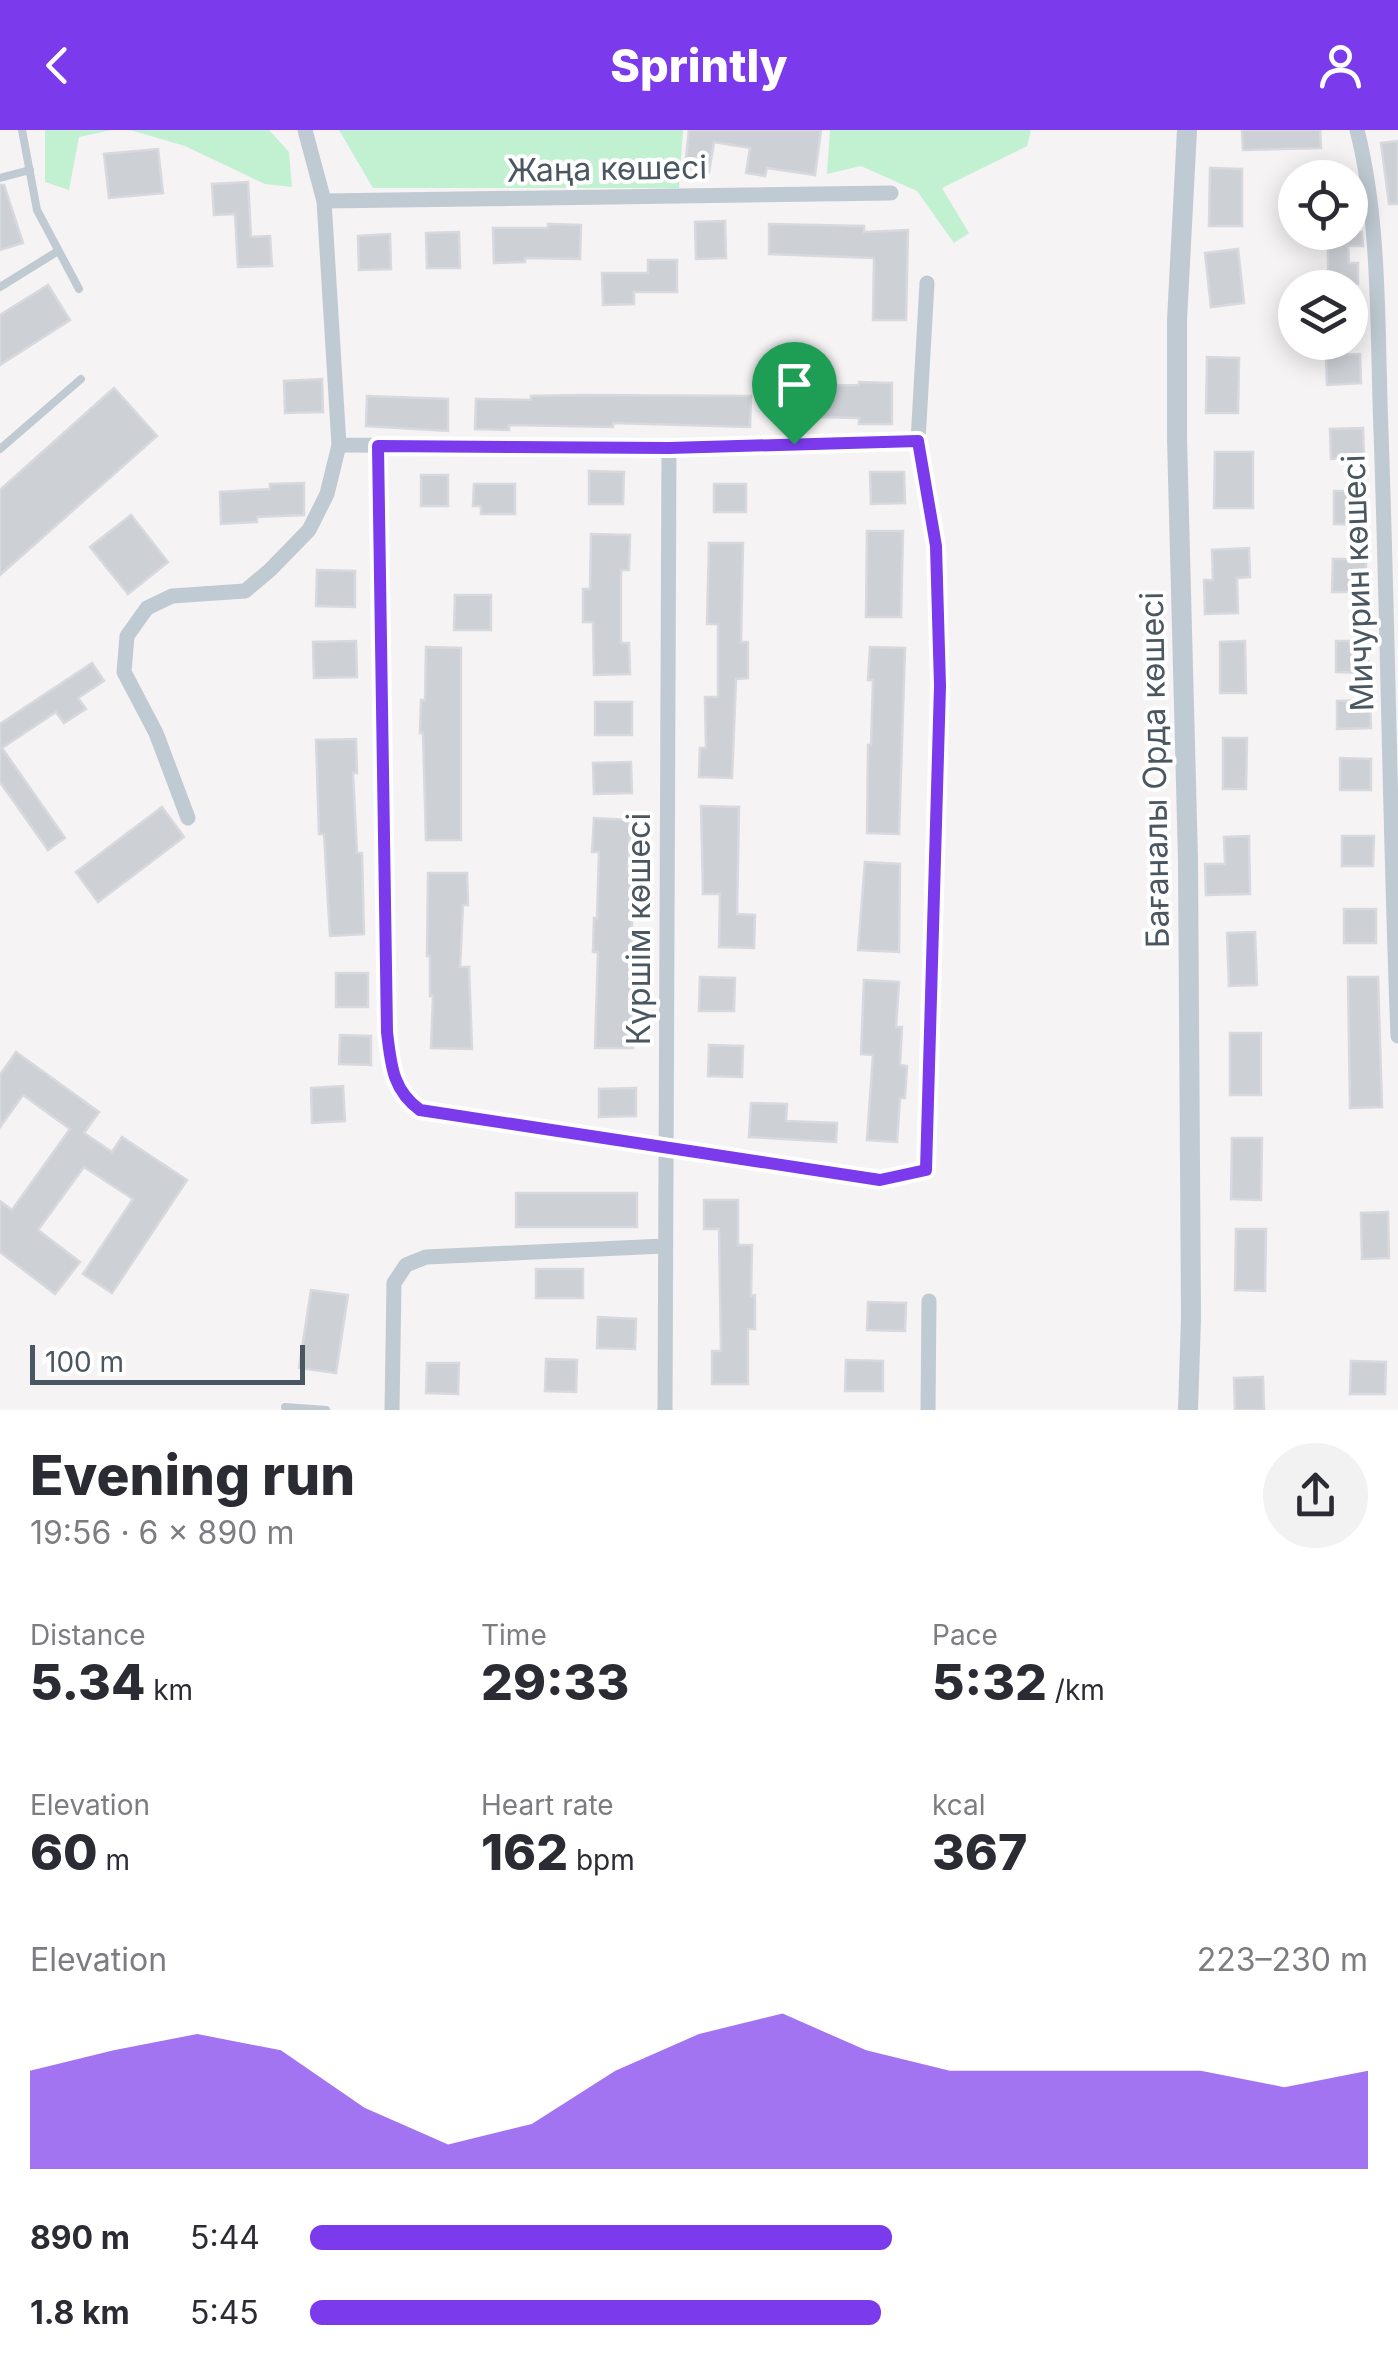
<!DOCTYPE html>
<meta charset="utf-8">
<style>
:root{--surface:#fff;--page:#f2f2f3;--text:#2b2b33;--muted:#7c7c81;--accent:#7c3aed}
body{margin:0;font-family:Inter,sans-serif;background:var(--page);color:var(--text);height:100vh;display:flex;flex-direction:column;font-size:38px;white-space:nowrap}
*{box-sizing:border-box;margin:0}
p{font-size:32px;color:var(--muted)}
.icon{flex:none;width:55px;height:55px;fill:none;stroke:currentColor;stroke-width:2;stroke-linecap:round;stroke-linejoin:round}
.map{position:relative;height:1280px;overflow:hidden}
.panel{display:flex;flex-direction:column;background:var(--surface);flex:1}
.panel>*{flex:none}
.tools{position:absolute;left:1278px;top:30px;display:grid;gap:20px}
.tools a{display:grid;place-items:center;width:90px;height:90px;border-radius:50%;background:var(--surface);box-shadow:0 5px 25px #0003;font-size:50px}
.scale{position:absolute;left:30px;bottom:25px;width:275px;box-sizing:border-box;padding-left:10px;border:5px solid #4a5761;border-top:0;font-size:28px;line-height:35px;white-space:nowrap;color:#4a5761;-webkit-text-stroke:8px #fff;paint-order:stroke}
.pin{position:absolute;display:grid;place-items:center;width:85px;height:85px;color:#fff;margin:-102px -42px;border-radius:50% 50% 50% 0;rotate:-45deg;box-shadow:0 0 10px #0007}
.pin .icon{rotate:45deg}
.round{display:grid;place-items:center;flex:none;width:105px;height:105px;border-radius:52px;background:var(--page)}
.head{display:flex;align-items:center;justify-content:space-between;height:170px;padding:0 30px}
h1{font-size:55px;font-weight:800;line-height:75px}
.stats{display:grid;grid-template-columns:repeat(3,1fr);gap:15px;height:170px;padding:10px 30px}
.stats div{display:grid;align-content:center}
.stats b{font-size:50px;font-weight:800}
.stats small{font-size:28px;font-weight:400}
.stats p{font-size:28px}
.chart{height:280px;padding:20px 30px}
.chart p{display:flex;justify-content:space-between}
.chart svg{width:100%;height:180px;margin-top:10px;fill:var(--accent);opacity:.7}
ul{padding:0 30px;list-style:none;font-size:32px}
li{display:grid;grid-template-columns:160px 120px 1fr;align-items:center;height:75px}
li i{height:25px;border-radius:12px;background:var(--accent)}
header{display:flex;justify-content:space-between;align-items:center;height:130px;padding:0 30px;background:var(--accent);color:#fff;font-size:45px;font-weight:800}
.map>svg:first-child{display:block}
</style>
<header><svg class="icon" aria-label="back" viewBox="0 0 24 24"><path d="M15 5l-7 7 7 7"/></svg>Sprintly<svg class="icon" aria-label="person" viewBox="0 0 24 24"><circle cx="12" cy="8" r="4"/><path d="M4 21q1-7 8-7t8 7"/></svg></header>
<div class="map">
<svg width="1398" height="1280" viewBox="0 0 1398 1280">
<rect width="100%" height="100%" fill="#f5f3f3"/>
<g fill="#c2f1d2">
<polygon points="45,0 111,0 79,7 69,60 45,52"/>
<polygon points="130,0 269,0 289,22 292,57 265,54 185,16"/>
<polygon points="339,0 683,0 679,58 373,58"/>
<polygon points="830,0 1031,0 1027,16 942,58 969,103 954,113 917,61 861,36 827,44"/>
</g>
<g fill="#cdd0d5" stroke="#d7d9de" stroke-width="2.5">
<polygon points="689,0 821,0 815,45 767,38 765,46 746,43 750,18 714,12 709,42 685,38"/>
<polygon points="1242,0 1320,0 1321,18 1243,20"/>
<polygon points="1398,11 1398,74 1389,74 1381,13"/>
<polygon points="158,19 163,63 109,68 104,24"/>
<polygon points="1210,38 1242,39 1242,96 1209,96"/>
<polygon points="248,52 251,107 270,106 272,136 238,137 235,84 214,85 212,54"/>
<polygon points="0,55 4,55 23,113 0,120"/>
<polygon points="725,91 726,128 696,129 695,92"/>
<polygon points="548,94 581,95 580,129 525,128 525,132 494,133 493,98 548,98"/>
<polygon points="769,94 864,96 864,102 908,100 906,190 873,190 874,128 769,124"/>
<polygon points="459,102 460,138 427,138 426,103"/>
<polygon points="1313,102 1362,102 1363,116 1348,116 1349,133 1358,133 1358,154 1328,154 1328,116 1313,117"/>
<polygon points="390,104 391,139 359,140 358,106"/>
<polygon points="1238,119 1244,173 1211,177 1205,123"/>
<polygon points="648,130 677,130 677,162 634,162 634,174 603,175 602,143 648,143"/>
<polygon points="48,155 70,190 0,235 0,185"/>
<polygon points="1360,224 1361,253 1327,255 1326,225"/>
<polygon points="1207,227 1239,228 1238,283 1206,283"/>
<polygon points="763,234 795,236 794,267 762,265"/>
<polygon points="322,249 323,282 285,283 284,251"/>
<polygon points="859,252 892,253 892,294 859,294 859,288 813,287 813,256 859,255"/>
<polygon points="114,258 157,306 0,445 0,360"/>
<polygon points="582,265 751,266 750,297 613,293 613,297 509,295 509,300 475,299 476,269 531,270 531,266"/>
<polygon points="367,266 448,269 448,301 366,296"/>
<polygon points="1363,298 1364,327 1331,329 1330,299"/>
<polygon points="1215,322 1253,322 1253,378 1214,378"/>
<polygon points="589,341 624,342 623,374 589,374"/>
<polygon points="870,342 904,342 905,373 871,374"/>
<rect x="421" y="345" width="27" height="31"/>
<polygon points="304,353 304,385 257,387 257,392 221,394 220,362 270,359 270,354"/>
<polygon points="474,354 515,354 515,384 481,384 481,376 473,376"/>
<rect x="714" y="354" width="32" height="28"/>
<polygon points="1334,361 1366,361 1366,395 1334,394"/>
<polygon points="131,385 168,432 128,464 90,417"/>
<polygon points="867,401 903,401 901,487 866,487"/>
<polygon points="591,404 630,405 629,440 621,440 621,513 629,513 630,544 594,545 593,492 583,492 583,459 590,459"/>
<polygon points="709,413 743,413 741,512 748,512 748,548 736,549 732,648 699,647 700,618 706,618 705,567 718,567 718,494 707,494"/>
<polygon points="1249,418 1250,447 1237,448 1238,483 1205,484 1204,450 1213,450 1212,420"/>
<polygon points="1333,429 1366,429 1366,462 1332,462"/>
<polygon points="317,440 355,441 355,477 316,476"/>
<polygon points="455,465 491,465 491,500 454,500"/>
<polygon points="356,511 357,547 314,548 313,512"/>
<polygon points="1245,511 1246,563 1220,563 1220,512"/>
<polygon points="1336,511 1368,511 1368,543 1336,542"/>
<polygon points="426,517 461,518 461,710 426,710 423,603 420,603 421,570 425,570"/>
<polygon points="870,517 905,518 899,704 867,703 868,615 871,615 873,550 868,550"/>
<polygon points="92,533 104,551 78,568 86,579 64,593 56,582 2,618 65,708 48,720 0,652 0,594"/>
<polygon points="1370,570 1371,598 1337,599 1337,571"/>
<rect x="595" y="572" width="37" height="33"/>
<polygon points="1223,608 1247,608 1246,659 1223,659"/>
<polygon points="356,609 357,643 353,643 357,723 362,723 364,804 330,806 324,704 319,704 316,610"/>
<polygon points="1340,628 1371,629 1371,660 1340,660"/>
<polygon points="631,632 632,663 594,664 593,633"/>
<polygon points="701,676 739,677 737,784 755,785 754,818 719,817 720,764 703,764"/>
<polygon points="162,677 184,707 98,772 76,742"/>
<polygon points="594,688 631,690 628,739 634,739 630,846 632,846 633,918 595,918 598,822 593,822 594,788 597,788 599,722 592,722"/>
<polygon points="1249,706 1250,764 1206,765 1205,734 1225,734 1224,707"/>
<polygon points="1342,706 1374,706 1373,736 1342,736"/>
<polygon points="865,732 900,734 899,822 858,820"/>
<polygon points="428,743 467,743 468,775 463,775 460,837 469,837 472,919 431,918 433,866 430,866 430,826 427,826"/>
<rect x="1344" y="779" width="32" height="34"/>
<polygon points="1255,802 1257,855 1229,856 1227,803"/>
<rect x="336" y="843" width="32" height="34"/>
<polygon points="700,847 735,848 734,881 699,881"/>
<polygon points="1348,847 1378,847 1382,977 1350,978"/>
<polygon points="864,850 899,852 896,897 902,897 900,935 907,936 905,968 900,968 897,1012 867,1010 873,925 861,924"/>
<rect x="1230" y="903" width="31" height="62"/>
<polygon points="340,905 371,906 371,935 339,934"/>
<polygon points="709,915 743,916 742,947 708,946"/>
<polygon points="16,922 99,982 84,1003 112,1022 122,1007 187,1050 112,1163 83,1144 133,1069 84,1037 38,1100 80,1132 55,1164 0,1122 0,1071 12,1080 70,999 23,965 0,997 0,945"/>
<polygon points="343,956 345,991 312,993 311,958"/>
<polygon points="636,958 636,986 599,987 599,959"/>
<polygon points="751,973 787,974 786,991 837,993 836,1012 749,1007"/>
<polygon points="1232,1008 1262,1008 1261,1070 1231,1069"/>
<rect x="516" y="1063" width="121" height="34"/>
<polygon points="704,1070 738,1070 738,1115 752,1115 751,1166 755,1165 755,1199 748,1199 748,1254 712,1254 712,1221 721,1221 719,1099 704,1099"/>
<polygon points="1388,1082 1389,1128 1362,1129 1361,1083"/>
<polygon points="1236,1099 1266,1099 1265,1161 1235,1160"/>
<rect x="536" y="1139" width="47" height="29"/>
<polygon points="311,1160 348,1165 336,1243 299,1238"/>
<polygon points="868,1172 906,1173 905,1201 867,1200"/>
<polygon points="598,1187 636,1189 635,1219 597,1218"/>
<polygon points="546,1229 577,1230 576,1262 545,1261"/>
<polygon points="846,1230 883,1231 883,1261 845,1261"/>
<polygon points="1351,1231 1386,1232 1385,1264 1350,1264"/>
<polygon points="427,1233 459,1233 458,1264 426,1263"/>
<polygon points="1263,1247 1264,1280 1235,1280 1234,1248"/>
</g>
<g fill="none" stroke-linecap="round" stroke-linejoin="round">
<g stroke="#c0cad2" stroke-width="8">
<polyline points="22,0 37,80 79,159"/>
<polyline points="0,48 30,40"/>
<polyline points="0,157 58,121"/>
<polyline points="0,319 81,249"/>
<polyline points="285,1277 326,1280"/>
</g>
<g stroke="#c0cad2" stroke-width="15">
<polyline points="305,0 324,71 339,315 669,317 918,311"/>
<path d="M1357,0C1381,94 1377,204 1381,301C1388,503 1390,704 1398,906"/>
<polyline points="324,71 891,63"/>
<path d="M378,317L387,902C391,934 392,959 420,980L880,1050L927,1040L940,556L936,416L918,311L927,153"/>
<polyline points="188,688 156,603 124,542 127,506 147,478 172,466 245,461 270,440 309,400 327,364 339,315"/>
<polyline points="392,1280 394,1153 406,1135 426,1127 664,1116"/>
<polyline points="665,1280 669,317"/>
<polyline points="928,1280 929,1171"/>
</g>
<polyline stroke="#c0cad2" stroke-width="20" points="1187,0 1177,190 1177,308 1188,730 1191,1188 1188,1280"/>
</g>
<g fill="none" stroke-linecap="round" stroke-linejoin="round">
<g stroke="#fff" stroke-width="20">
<path id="route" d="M918,311L936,416L940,556L926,1040L880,1050L420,980C392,960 391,934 387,902L378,316L669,318Z"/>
</g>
<use href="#route" stroke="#7c3aed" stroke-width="12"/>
</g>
<g text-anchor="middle" stroke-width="8" stroke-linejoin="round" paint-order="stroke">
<g font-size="32" fill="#4a5761" stroke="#fff">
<text transform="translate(607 39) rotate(-1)" y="11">Жаңа көшесі</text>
<text transform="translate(1358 453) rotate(-92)" y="11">Мичурин көшесі</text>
<text transform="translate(1155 640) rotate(-91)" y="11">Бағаналы Орда көшесі</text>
<text transform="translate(639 799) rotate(-90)" y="11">Күршім көшесі</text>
</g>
</g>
</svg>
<div class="tools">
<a><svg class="icon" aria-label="locate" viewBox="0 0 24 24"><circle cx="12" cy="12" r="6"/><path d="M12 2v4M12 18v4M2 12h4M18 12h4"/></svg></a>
<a><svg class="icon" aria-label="layers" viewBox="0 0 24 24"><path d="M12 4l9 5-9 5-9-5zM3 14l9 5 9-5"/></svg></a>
</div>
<div class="scale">100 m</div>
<div class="pin" style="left:794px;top:314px;background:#1e9e55"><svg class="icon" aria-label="arrive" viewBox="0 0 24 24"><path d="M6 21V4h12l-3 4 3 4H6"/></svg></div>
</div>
<section class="panel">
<div class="head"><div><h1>Evening run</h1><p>19:56 · 6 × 890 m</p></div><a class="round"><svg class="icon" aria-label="share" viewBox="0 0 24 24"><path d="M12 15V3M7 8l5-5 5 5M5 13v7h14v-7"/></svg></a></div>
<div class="stats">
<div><p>Distance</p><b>5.34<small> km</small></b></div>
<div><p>Time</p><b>29:33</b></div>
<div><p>Pace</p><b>5:32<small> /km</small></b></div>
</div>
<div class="stats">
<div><p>Elevation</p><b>60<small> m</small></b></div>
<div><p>Heart rate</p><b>162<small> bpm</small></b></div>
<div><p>kcal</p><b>367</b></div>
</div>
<div class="chart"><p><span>Elevation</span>223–230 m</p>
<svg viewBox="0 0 160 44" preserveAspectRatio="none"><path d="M0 44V20L10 15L20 11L30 15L40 29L50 38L60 33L70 20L80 11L90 6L100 15L110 20L120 20L130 20L140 20L150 24L160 20V44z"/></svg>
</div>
<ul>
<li><b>890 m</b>5:44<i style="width:55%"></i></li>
<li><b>1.8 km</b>5:45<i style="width:54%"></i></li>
</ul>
</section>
